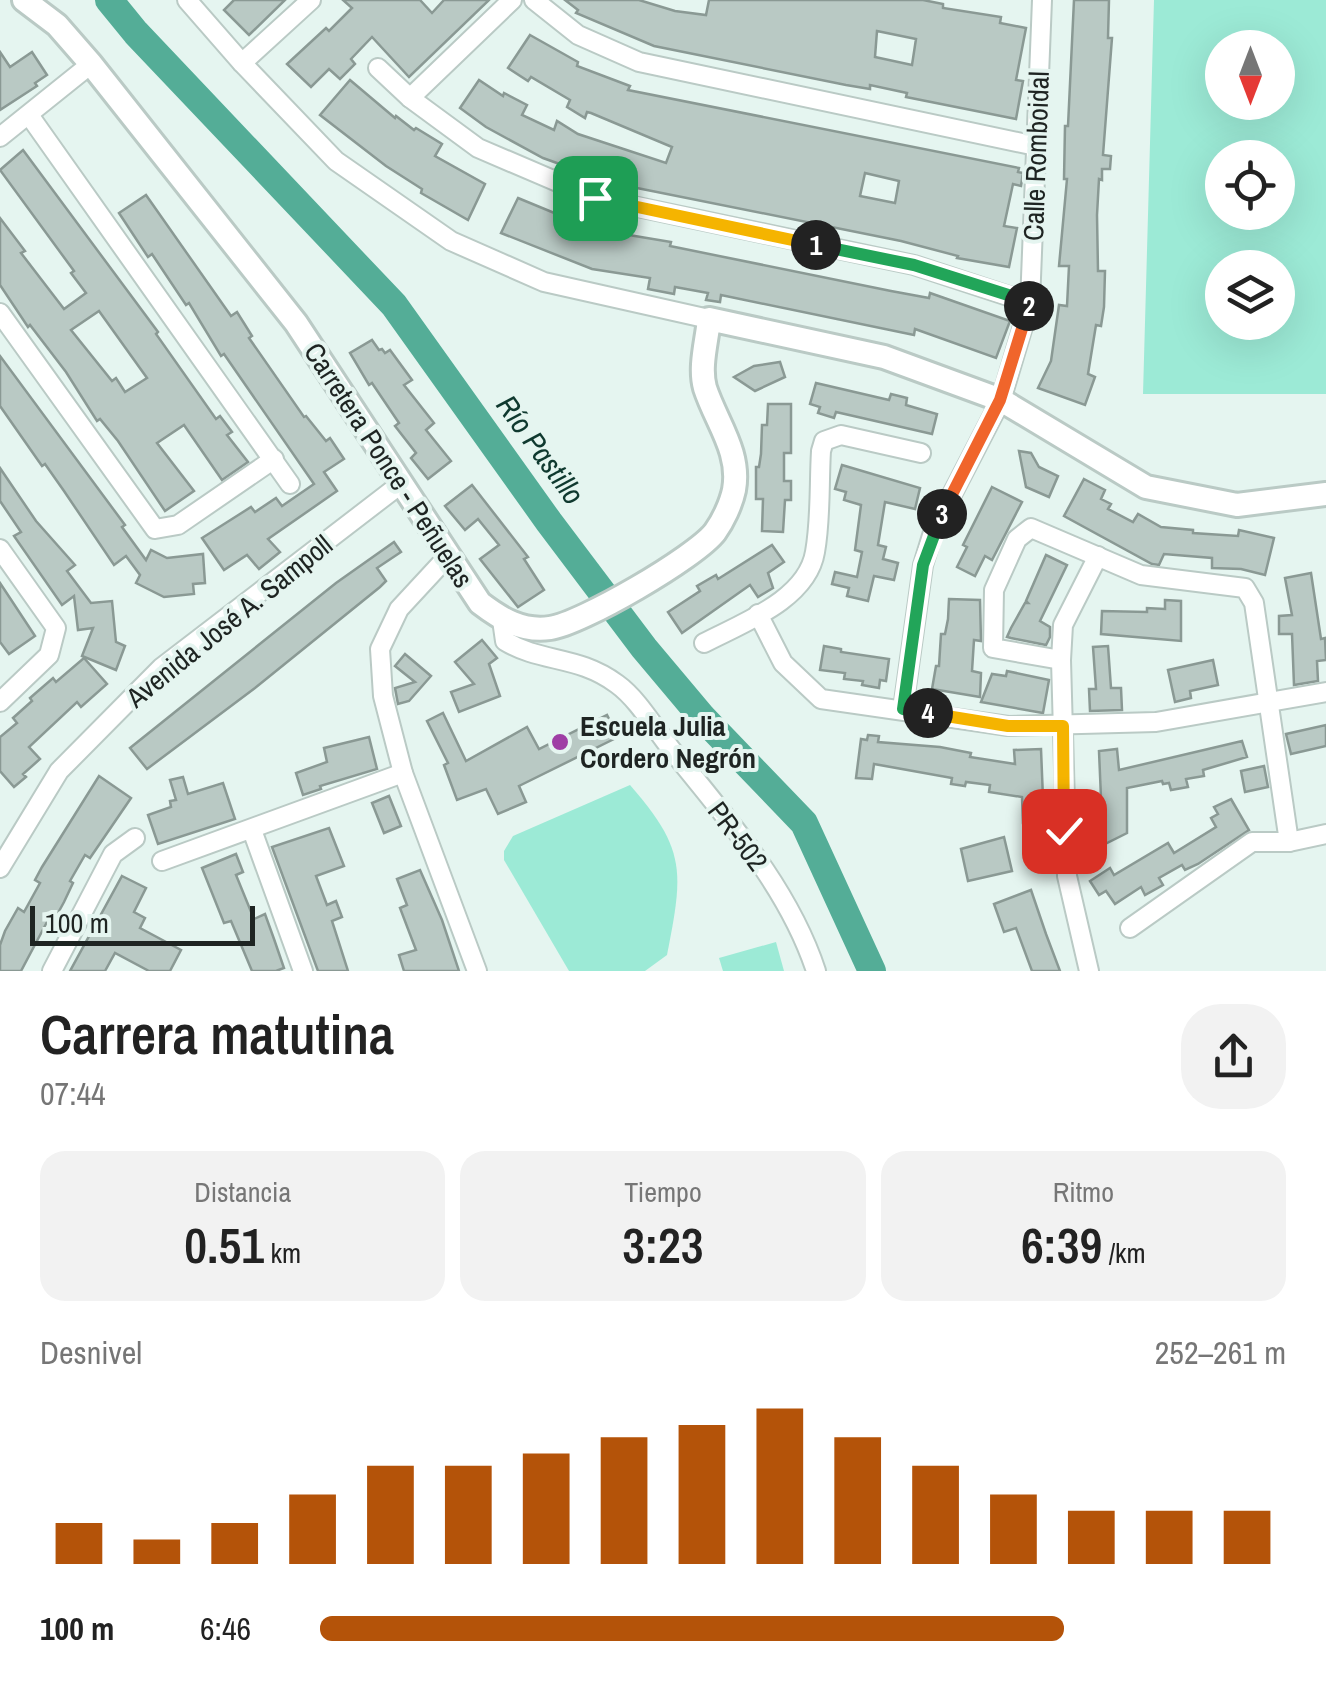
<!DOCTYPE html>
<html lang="es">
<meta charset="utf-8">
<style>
:root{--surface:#fff;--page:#f2f2f2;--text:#222;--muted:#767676;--accent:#b45309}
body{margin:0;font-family:"Archivo Narrow",sans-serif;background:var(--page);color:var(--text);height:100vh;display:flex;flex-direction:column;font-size:38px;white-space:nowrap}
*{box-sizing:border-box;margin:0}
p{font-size:32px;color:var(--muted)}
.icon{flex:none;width:55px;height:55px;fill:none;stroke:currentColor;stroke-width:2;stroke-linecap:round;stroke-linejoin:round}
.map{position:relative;height:971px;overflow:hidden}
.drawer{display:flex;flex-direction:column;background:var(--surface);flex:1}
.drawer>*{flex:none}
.needle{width:65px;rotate:180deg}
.fabs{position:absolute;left:1205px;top:30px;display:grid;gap:20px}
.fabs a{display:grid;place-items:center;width:90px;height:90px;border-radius:50%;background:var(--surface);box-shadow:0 10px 40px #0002;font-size:50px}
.scale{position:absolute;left:30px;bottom:25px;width:225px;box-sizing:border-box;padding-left:10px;border:5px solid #1e2422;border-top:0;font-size:28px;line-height:35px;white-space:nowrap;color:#1e2422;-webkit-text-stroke:8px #e5f5f0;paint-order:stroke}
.pin{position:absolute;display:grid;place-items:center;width:85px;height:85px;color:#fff;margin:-42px;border-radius:20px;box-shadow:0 5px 15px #0006}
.km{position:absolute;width:50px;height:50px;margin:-25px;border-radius:50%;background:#222;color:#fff;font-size:28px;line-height:50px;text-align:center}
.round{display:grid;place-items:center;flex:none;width:105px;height:105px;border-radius:40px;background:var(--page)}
.summary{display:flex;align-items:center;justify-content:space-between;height:170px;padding:0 40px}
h1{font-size:55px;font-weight:600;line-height:75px}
.stats{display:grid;grid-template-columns:repeat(3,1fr);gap:15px;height:170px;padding:10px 40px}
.stats div{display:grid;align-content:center;border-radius:25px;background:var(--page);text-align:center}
.stats b{font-size:50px;font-weight:600}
.stats small{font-size:28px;font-weight:400}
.stats p{font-size:28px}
.chart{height:280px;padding:20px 40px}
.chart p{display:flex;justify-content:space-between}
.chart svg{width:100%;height:180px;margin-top:10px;stroke:var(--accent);stroke-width:6}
ul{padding:0 40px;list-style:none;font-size:32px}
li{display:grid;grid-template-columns:160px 120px 1fr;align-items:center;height:75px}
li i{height:25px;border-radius:12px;background:var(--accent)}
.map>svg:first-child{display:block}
</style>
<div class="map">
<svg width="1326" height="971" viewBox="0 0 1326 971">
<rect width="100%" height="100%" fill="#e5f5f0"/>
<g fill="#9cead6" fill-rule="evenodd">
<path d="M1154,0H1326V394H1143ZM1222,48H1278V102H1222ZM1222,158H1278V212H1222ZM1222,268H1278V322H1222Z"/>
<path d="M630,785C687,850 683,873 667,955L645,971H569L504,860V851L513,836Z"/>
<polygon points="776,942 784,971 723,971 719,958"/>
</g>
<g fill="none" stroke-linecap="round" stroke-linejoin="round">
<polyline stroke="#54ad97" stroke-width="28" points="109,0 136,33 394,305 549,522 644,648 702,717 804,823 872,971"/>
</g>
<g fill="#b9c9c4" stroke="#8a9994" stroke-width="2.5" fill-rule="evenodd">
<polygon points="234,0 285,0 249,35 224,10"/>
<polygon points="343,0 420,0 432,13 444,0 489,0 409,77 372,37 351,59 355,64 340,79 329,69 311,87 287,64 326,28 329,31 352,8"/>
<path d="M565,0H639L675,11L706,15L709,0H923L943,4V8L1001,17L1000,23L1026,28L1016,80L1023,81L1016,119L906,97L907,93L870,85V89L846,85L654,46L576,13L578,10ZM877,31L916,39L912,65L875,57Z"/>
<polygon points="1074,0 1109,0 1108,38 1112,38 1103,155 1111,156 1110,169 1102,169 1102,180 1099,179 1097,215 1098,271 1105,271 1104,307 1101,326 1096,325 1088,374 1095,377 1085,405 1038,388 1051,361 1059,305 1067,306 1069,266 1059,266 1067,179 1064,179 1065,126 1068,126"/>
<path d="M530,35L578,62L577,66L630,86L628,90L1019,168L1018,172L1023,173L1021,186L1013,184L1004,226L1017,228L1009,267L957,258L958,256L901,241L637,188L607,181L543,158L486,127L460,108L479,80L503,96L504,93L527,105L522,115L554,130L557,121L578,134L666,163L672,147L591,113L587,112L585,118L567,107L570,100L531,77L528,81L508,68ZM865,173L899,181L895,203L860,196Z"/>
<polygon points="0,52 10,67 32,52 47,75 35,83 37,86 0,110"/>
<polygon points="350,80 395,118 396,116 414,130 416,128 442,144 435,156 485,184 468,220 421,193 422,189 386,166 320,115"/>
<path d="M23,150L158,332L156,334L216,419L220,416L232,432L227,435L248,462L222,480L184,425L157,443L194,491L165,511L118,441L100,419L97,421L66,372L30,325L28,327L0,285V218L25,251L21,253L64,309L86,293L71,273L74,271L0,170ZM99,311L147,378L125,392L116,378L112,381L71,330Z"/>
<polygon points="146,195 231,316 237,312 252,336 249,338 304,417 306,416 326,441 330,438 344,459 324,472 337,491 268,539 280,552 259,569 247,555 224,570 202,538 251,507 255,512 276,498 282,506 314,484 224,354 221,356 189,303 186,305 152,254 148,257 119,213"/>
<polygon points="518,198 593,229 671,242 670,246 891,291 929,298 930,293 1010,321 996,358 915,329 914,335 721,295 720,302 706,300 708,293 675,287 674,294 648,289 650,278 592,269 501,233"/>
<polygon points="372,340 379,350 382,349 385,353 390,350 412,380 404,385 434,423 426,430 451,461 428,479 411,458 416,453 395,426 399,423 372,383 369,385 350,353"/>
<polygon points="0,356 125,525 122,527 146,560 151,550 167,558 203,554 205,583 193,584 194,594 164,597 136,583 140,575 126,556 114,565 64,491 45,464 42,466 0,406"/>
<polygon points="780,362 785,377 755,391 734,377 754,366"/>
<polygon points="816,383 889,400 891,394 907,398 906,405 937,414 932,434 836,412 834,418 818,413 820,407 810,404"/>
<polygon points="768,404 791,404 791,453 784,453 784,481 791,481 791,500 785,500 783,532 762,531 763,499 756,499 756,467 759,467 761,454 762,425 767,425"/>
<polygon points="1019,451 1031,453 1039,467 1058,476 1049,497 1026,487"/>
<polygon points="842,465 920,488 915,509 885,502 878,545 886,547 883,559 898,563 894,580 874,576 868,601 847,596 849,588 832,584 835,572 857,577 862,552 855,550 861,505 844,500 846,492 835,489"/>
<polygon points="0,468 36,521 75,565 67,571 91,603 112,601 116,642 125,646 116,670 82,656 93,628 78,630 74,596 62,605 14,536 21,532 0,501"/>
<polygon points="1084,479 1105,490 1101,499 1111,504 1108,509 1133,522 1138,514 1161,527 1193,530 1193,533 1238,536 1239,530 1274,538 1265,575 1241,569 1212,568 1212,558 1164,554 1159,565 1152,564 1064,516"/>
<polygon points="472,485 528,557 524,559 544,590 518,607 480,559 499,545 478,519 465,530 445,506"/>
<polygon points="992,487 1022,502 992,560 985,556 975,576 957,567 967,547 963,545"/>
<polygon points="394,542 401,552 377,568 386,581 380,587 255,688 147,769 130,748 336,583"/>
<polygon points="772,545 784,562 768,573 773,588 758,597 750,585 682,633 668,612 700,591 697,586 716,575 718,579"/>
<polygon points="1046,555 1067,565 1040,621 1050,627 1050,637 1046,645 1011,638 1007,637 1011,628 1025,603 1028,603 1026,601"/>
<polygon points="1311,573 1321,639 1325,638 1326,660 1317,661 1318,681 1294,685 1292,634 1279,634 1279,616 1292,615 1285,578"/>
<polygon points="0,583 35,636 9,654 0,642"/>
<polygon points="949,599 980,600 981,641 974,640 972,671 981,673 980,697 932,689 936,666 939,666 941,634 945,634 948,619"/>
<polygon points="1165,600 1181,601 1181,641 1101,634 1102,611 1147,612 1147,608 1165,609"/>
<polygon points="482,640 497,658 489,664 500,696 459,712 451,692 474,684 455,662"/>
<polygon points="824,646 841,649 841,652 889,659 886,681 880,680 879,688 862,685 863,681 844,679 845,673 820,670"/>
<polygon points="1108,646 1111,688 1121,688 1122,710 1090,711 1089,689 1096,689 1093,647"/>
<polygon points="405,654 431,676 409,701 398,704 395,688 415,682 395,666"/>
<polygon points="84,658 107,684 81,707 77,702 29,747 40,759 23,774 26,777 14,787 0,771 0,737 17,723 13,718 32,701 30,698 53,678 56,682"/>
<polygon points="1213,660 1218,685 1190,691 1191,698 1175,702 1168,670"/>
<polygon points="1007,671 1049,680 1043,713 981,702 992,674 1006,676"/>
<polygon points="443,713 466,761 527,727 539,749 607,715 618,737 519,786 526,802 498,814 486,789 457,800 444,765 448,763 427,721"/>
<polygon points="1326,725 1326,746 1291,754 1286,734"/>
<polygon points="868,735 879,736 878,742 940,747 971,753 970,757 1015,764 1014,750 1041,749 1044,823 1023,823 1022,797 989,792 990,785 966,782 965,786 951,784 952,778 874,764 872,779 856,778 861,739 867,740"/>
<polygon points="369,737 377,769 320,786 321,789 303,795 296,773 327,762 324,748"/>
<polygon points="1242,741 1247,757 1203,770 1204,776 1186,779 1188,787 1171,790 1169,783 1163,784 1162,781 1127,788 1127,833 1103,845 1099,751 1117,749 1119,770"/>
<polygon points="1264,766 1268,787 1245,792 1241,771"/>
<polygon points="99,776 131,798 90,858 85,855 70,881 73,883 64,902 52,924 47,922 21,971 0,971 0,945 5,931 18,908 24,912 40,883 35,880 42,867"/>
<polygon points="183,777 188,794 223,783 235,819 158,844 148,815 171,807 170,801 176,800 170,780"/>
<polygon points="389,796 401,826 384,833 372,803"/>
<polygon points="1231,799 1249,830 1198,864 1185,870 1182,865 1159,878 1163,885 1145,895 1141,887 1115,904 1106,891 1099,895 1090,881 1110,868 1114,875 1168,843 1174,853 1216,827 1211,818 1218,814 1214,807"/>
<polygon points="329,828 344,866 316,876 327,905 336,901 342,917 332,921 348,971 318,971 272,847"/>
<polygon points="1004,837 1012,871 968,881 961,849"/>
<polygon points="236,854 243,872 236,875 254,919 265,914 274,939 284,968 276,971 252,971 231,921 224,923 202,868"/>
<polygon points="420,870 442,920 459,971 404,971 399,955 416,950 400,908 407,905 397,879"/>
<polygon points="122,876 146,888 134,912 145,918 140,928 181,950 170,971 149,971 115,953 105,971 70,971"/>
<polygon points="1031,890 1046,934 1060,971 1032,971 1016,928 1004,932 994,904"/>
</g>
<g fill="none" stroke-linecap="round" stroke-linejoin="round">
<g stroke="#bacac5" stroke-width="22">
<g id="minor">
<polyline points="187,0 242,63 336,161 451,241 544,282 709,319"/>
<polyline points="534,0 578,35 639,62 1036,146"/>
<polyline points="242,63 311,0"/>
<polyline points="378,68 410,98 478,148 595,198 914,265 1030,303"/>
<polyline points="410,98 512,0"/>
<polyline points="29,115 290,484"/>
<polyline points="0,137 91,64"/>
<polyline points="0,313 155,529 178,525 274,459"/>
<polyline points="0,549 56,628 49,655 0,702"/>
<polyline points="449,555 399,609 380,649 383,696 403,773 477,971"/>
<polyline points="758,614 783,663 821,699 1008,726 1156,722 1326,692"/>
<path d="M502,620L505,641C541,663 578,655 617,684C638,699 655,729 671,749C726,818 788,886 816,971"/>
<path d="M704,643C742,623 807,600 815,552C821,519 819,484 821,451L824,441L841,435L921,453"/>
<polyline points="1061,660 993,648 994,590 1017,539 1031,528 1141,575 1245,588 1254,603 1289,842"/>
<polyline points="903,709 923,565 934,529 1001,400 1030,303 1042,0"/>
<polyline points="252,830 303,971"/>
<polyline points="162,861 403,773"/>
<polyline points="0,868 59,771 161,668 402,483"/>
<polyline points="1130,928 1252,842 1289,842 1326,834"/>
<polyline points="52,971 113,854 135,838"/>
<polyline points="1089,971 1067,876 1061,660 1063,625 1098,556"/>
</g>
</g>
<g stroke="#bacac5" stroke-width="28">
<path id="major" d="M24,0L57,25L91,64L296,323L480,603C501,619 522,632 550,628C581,624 696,557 715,532C723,521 731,504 734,490C741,452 716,422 705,388C699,367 707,341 709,319L884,357L1001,400L1146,487L1237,505L1326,494"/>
</g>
<use href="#minor" stroke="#fff" stroke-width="18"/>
<use href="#major" stroke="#fff" stroke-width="22"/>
</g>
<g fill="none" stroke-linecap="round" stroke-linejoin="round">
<g stroke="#fff" stroke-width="20">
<polyline id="split-1" points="595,198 816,245"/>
</g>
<g stroke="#fff" stroke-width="20">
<polyline id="split-2" points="816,245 914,265 1030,302 1029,306"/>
</g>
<g stroke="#fff" stroke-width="20">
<polyline id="split-3" points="942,514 1000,400 1029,306"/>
</g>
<g stroke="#fff" stroke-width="20">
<polyline id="split-4" points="928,713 903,709 923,565 942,514"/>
</g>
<g stroke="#fff" stroke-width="20">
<polyline id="split-5" points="928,713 1008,726 1063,726 1064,831"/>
</g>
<use href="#split-1" stroke="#f5b400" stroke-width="12"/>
<use href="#split-2" stroke="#22a559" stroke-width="12"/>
<use href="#split-3" stroke="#f0652b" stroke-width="12"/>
<use href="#split-4" stroke="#22a559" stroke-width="12"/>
<use href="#split-5" stroke="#f5b400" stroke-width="12"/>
</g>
<circle fill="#9f3ea5" stroke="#e5f5f0" stroke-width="4" cx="560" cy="742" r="10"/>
<g text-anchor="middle" stroke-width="8" stroke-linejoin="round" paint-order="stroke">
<g font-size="28" fill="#1e2422" stroke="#e5f5f0">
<text transform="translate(1036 156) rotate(-88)" y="10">Calle Romboidal</text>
<text transform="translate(389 465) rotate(57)" y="10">Carretera Ponce - Peñuelas</text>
<text transform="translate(229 621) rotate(-39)" y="10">Avenida José A. Sampoll</text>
<text transform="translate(738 836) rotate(53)" y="10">PR-502</text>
</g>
<g font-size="28" font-weight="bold" fill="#1e2422" stroke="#e5f5f0" text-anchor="start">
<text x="580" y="736">Escuela Julia<tspan x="580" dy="32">Cordero Negrón</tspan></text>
</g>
<g font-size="30" font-style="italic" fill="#0f392f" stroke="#e5f5f0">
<text transform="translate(540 450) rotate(54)" y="10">Río Pastillo</text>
</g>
</g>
</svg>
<div class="fabs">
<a><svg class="needle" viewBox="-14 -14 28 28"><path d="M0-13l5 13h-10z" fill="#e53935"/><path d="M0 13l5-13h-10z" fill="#767676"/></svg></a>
<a><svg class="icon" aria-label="locate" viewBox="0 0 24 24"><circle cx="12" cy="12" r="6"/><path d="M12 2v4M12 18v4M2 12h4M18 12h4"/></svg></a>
<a><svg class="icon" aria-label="layers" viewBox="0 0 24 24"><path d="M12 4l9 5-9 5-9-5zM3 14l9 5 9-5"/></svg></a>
</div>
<div class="scale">100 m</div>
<div class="pin" style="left:595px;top:198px;background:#1e9e55"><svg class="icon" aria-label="arrive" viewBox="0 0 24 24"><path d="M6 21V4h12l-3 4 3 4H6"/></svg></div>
<div class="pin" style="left:1064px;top:831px;background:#d93025"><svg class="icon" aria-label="check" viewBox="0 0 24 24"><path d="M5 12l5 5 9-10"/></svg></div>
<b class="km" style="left:816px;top:245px">1</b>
<b class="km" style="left:1029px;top:306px">2</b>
<b class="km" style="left:942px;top:514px">3</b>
<b class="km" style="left:928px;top:713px">4</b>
</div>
<section class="drawer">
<div class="summary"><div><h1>Carrera matutina</h1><p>07:44</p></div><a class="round"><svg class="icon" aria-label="share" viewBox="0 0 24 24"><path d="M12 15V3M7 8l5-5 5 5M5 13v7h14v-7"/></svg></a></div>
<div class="stats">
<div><p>Distancia</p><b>0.51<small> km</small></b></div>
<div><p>Tiempo</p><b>3:23</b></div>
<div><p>Ritmo</p><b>6:39<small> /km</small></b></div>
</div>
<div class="chart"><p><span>Desnivel</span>252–261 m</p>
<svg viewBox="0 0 160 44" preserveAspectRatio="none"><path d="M5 44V34M15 44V38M25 44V34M35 44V27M45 44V20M55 44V20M65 44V17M75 44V13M85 44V10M95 44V6M105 44V13M115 44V20M125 44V27M135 44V31M145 44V31M155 44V31"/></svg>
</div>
<ul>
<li><b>100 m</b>6:46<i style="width:77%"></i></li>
</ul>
</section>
